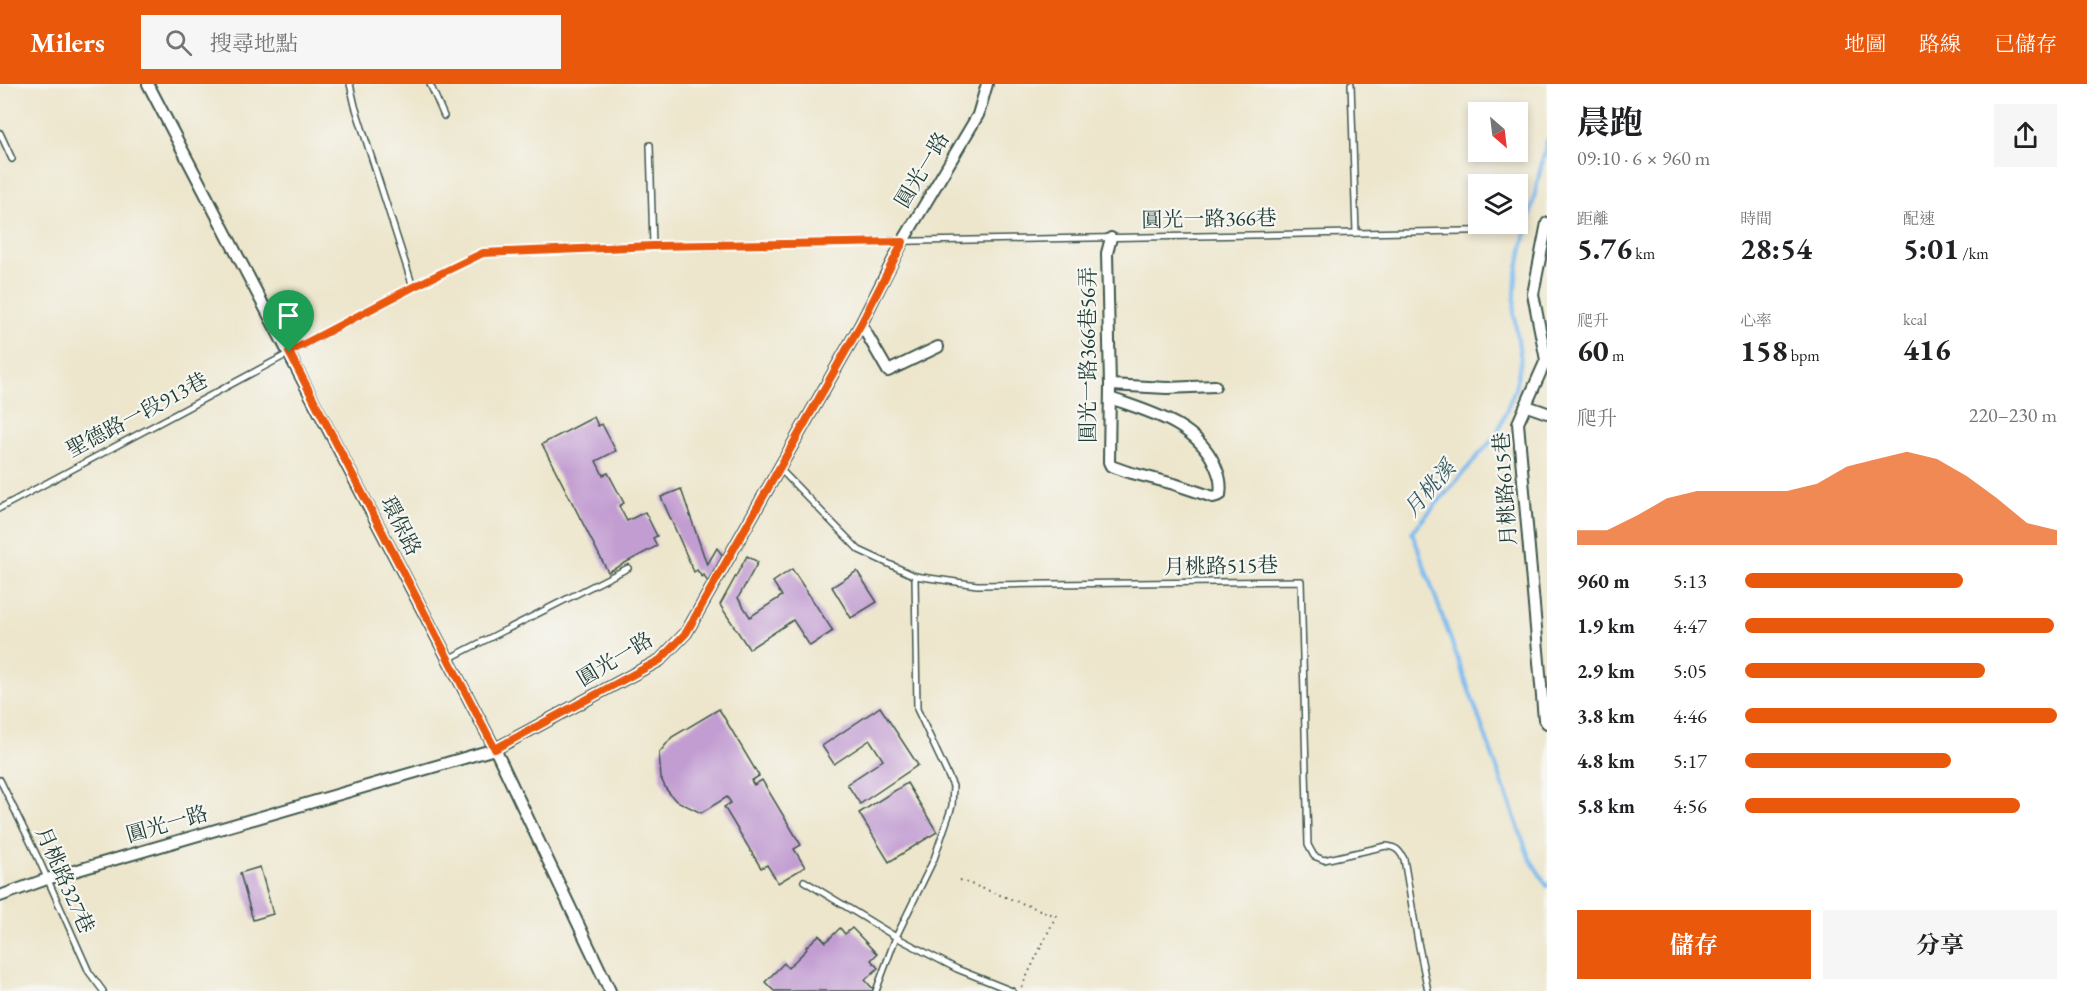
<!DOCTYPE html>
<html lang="zh-TW">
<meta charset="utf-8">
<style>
:root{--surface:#fff;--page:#f6f6f6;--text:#202124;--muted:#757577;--accent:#ea580c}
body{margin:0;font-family:"EB Garamond","Noto Serif TC",serif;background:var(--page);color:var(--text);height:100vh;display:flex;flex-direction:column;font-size:22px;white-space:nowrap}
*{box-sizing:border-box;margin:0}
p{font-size:20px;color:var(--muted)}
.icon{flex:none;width:33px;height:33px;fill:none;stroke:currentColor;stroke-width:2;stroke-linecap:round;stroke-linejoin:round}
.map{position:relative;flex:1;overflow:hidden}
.side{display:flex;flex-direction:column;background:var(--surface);width:540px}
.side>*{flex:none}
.needle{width:39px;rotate:152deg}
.controls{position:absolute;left:1468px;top:18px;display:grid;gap:12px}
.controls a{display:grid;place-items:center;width:60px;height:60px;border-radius:0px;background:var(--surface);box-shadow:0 3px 9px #0003;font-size:30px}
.pin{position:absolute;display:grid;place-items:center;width:51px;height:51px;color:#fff;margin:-62px -26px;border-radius:50% 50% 50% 0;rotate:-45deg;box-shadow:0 0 6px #0007}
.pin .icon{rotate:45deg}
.round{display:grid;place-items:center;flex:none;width:63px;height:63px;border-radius:0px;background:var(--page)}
.summary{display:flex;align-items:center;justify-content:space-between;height:102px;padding:0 30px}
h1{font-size:33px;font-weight:700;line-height:45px}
.metrics{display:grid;grid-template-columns:repeat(3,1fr);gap:9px;height:102px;padding:6px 30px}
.metrics div{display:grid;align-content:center}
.metrics b{font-size:30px;font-weight:700}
.metrics small{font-size:16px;font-weight:400}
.metrics p{font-size:16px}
.chart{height:168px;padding:12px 30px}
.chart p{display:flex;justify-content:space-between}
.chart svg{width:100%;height:108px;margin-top:6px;fill:var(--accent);opacity:.7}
.button{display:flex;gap:12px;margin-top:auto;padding:12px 30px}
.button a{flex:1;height:69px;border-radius:0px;background:var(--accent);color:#fff;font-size:24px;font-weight:700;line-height:69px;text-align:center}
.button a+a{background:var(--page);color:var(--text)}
ul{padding:0 30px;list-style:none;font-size:20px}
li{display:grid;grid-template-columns:96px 72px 1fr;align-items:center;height:45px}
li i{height:15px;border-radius:8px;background:var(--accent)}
header{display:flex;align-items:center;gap:36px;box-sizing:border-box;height:84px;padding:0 30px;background:var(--accent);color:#fff}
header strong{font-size:28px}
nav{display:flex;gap:33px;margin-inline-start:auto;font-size:21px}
.search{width:420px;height:54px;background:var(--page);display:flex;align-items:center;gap:15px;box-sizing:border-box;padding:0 21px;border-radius:0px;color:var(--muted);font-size:22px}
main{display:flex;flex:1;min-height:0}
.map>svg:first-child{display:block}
</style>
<header>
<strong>Milers</strong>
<div class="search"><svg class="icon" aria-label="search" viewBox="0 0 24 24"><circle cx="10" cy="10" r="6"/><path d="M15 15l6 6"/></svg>搜尋地點</div>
<nav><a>地圖</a><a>路線</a><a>已儲存</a></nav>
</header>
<main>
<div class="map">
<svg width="1547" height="907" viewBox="0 0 1547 907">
<rect width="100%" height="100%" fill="#f6f6f2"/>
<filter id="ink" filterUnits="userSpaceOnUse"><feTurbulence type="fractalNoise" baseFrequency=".0167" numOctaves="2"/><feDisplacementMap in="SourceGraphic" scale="12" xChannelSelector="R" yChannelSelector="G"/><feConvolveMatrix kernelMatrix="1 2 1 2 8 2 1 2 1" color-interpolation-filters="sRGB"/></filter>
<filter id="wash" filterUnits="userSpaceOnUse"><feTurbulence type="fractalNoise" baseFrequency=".008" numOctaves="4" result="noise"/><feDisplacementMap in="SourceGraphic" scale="24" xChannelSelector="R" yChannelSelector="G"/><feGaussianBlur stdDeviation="1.35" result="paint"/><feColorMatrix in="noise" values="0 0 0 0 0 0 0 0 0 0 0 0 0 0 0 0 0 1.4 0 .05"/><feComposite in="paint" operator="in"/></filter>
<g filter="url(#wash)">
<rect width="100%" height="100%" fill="#ede6cc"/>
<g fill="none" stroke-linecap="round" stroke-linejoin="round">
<polyline stroke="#7dbbf0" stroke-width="4" points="1547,57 1516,192 1514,230 1521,276 1515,305 1497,350 1412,448 1529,773 1547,802"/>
</g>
<g id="blocks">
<g fill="#c29dd2">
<polygon points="594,333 598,342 602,340 616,367 596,377 603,391 608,389 624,419 619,422 627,437 645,428 657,452 653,454 657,462 608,488 542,360"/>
<polygon points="681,405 707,481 717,464 723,472 708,499 704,491 702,493 697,486 694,488 661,413"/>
<polygon points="747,472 758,478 738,514 750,533 782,512 773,498 792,485 833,547 810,562 793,536 749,565 720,521"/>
<polygon points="857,487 877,518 851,534 832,503"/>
<polygon points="880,623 918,681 860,720 847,700 883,676 870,656 834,680 822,662"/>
<polygon points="719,625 759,692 751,697 754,701 762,696 801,761 794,765 805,783 778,799 767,781 761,784 724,723 731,719 727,713 701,729 675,716 666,705 661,694 659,669 672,653"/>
<polygon points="907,699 937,748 889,778 859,729"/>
<polygon points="260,783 273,830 253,836 240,789"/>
<polygon points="840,844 845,850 852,844 877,870 871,876 878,884 865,896 875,907 774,907 765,898 784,879 788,884 807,865 806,863 819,851 826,858"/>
</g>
</g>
</g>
<g filter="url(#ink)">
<use href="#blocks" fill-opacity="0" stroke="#3e564b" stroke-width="1.5"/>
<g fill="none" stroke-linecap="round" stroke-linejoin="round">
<g stroke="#3e564b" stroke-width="8">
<g id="service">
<polyline points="350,0 355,22 413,203"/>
<polyline points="430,0 444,32"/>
<polyline points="1351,0 1356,149"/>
<polyline points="0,49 12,75"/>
<polyline points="650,61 653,162"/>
<path d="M779,384L859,466L915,492L977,501L1301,497L1308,761L1314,772L1324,776L1386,762C1396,763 1399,766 1404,775L1418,858L1428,907"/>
<polyline points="0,424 413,203 483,169 653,162 1516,146"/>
<polyline points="448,575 628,484"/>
<polyline points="0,696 39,776 89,888 103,907"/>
<polyline points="804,797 896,853 957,885 1012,907"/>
<polyline points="876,907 896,853 934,775 952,722 953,702 917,625 915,492"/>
</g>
</g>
<g stroke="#3e564b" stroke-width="14">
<g id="minor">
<polyline points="148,0 495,665 610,907"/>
<polyline points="1547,139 1533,210 1546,276 1518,339 1544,635 1547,639"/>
<polyline points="861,240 888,287 938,263"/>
<polyline points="1110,301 1167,304 1215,302"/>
<path d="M1110,314C1149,328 1195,339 1214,379C1219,390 1222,398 1220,411L1213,413L1174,400L1128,388L1111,382L1109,378L1110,301L1107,169L1111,154"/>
<polyline points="1527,322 1547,329"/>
<polyline points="0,812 47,795 495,665 660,576 686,549 861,240 903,157 978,31 987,0"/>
</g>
</g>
<polyline stroke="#3e564b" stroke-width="2" stroke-dasharray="1.5 4.5" stroke-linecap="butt" points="960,796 1056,832 1021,904"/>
<use href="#service" stroke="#fff" stroke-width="5"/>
<use href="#minor" stroke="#fff" stroke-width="10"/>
</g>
</g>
<g fill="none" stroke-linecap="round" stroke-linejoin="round" filter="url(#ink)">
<g stroke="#fff" stroke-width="12">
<polygon id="route" points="903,158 861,240 686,549 660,576 495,665 289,268 413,203 483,169 654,162"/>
</g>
<use href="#route" stroke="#ea580c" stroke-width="8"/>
</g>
<g text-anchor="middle" stroke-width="4.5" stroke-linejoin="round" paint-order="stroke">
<g font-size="21" fill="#1f3d34" stroke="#f6f6f2">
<text transform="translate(922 86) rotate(-59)" y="7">圓光一路</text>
<text transform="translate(1209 135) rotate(-1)" y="7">圓光一路366巷</text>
<text transform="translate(1088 271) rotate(-90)" y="7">圓光一路366巷56弄</text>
<text transform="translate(137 331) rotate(-28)" y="7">聖德路一段913巷</text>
<text transform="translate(1505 405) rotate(-94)" y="7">月桃路615巷</text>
<text transform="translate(401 442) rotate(63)" y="7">環保路</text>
<text transform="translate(1221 482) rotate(-1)" y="7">月桃路515巷</text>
<text transform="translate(615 575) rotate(-31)" y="7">圓光一路</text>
<text transform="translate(167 740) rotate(-16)" y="7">圓光一路</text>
<text transform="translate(65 796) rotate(66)" y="7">月桃路327巷</text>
</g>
<g font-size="22" font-style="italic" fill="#365c63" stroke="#f6f6f2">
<text transform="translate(1429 404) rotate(-49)" y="8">月桃溪</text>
</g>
</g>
</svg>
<div class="controls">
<a><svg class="needle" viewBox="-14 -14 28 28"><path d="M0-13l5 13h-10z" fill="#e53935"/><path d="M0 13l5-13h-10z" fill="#757577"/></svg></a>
<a><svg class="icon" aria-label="layers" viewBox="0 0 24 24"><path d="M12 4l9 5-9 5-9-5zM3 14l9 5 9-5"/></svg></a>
</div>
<div class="pin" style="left:289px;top:268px;background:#1e9e55"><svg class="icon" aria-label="arrive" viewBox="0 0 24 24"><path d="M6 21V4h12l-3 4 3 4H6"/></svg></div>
</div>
<section class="side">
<div class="summary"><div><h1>晨跑</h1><p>09:10 · 6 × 960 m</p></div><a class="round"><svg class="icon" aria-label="share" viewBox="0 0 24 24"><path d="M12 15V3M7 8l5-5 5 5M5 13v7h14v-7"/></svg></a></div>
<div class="metrics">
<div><p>距離</p><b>5.76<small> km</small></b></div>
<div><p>時間</p><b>28:54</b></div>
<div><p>配速</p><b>5:01<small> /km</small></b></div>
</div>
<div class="metrics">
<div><p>爬升</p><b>60<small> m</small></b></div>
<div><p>心率</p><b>158<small> bpm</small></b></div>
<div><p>kcal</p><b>416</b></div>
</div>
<div class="chart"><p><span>爬升</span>220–230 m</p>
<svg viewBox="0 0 160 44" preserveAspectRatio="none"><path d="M0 44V38L10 38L20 32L30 25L40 22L50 22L60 22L70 22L80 19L90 12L100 9L110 6L120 9L130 16L140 25L150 35L160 38V44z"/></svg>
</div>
<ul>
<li><b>960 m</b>5:13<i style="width:70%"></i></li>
<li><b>1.9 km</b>4:47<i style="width:99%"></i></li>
<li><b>2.9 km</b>5:05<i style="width:77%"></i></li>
<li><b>3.8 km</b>4:46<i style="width:100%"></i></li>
<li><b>4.8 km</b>5:17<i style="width:66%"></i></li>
<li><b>5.8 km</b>4:56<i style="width:88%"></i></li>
</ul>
<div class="button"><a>儲存</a><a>分享</a></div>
</section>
</main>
